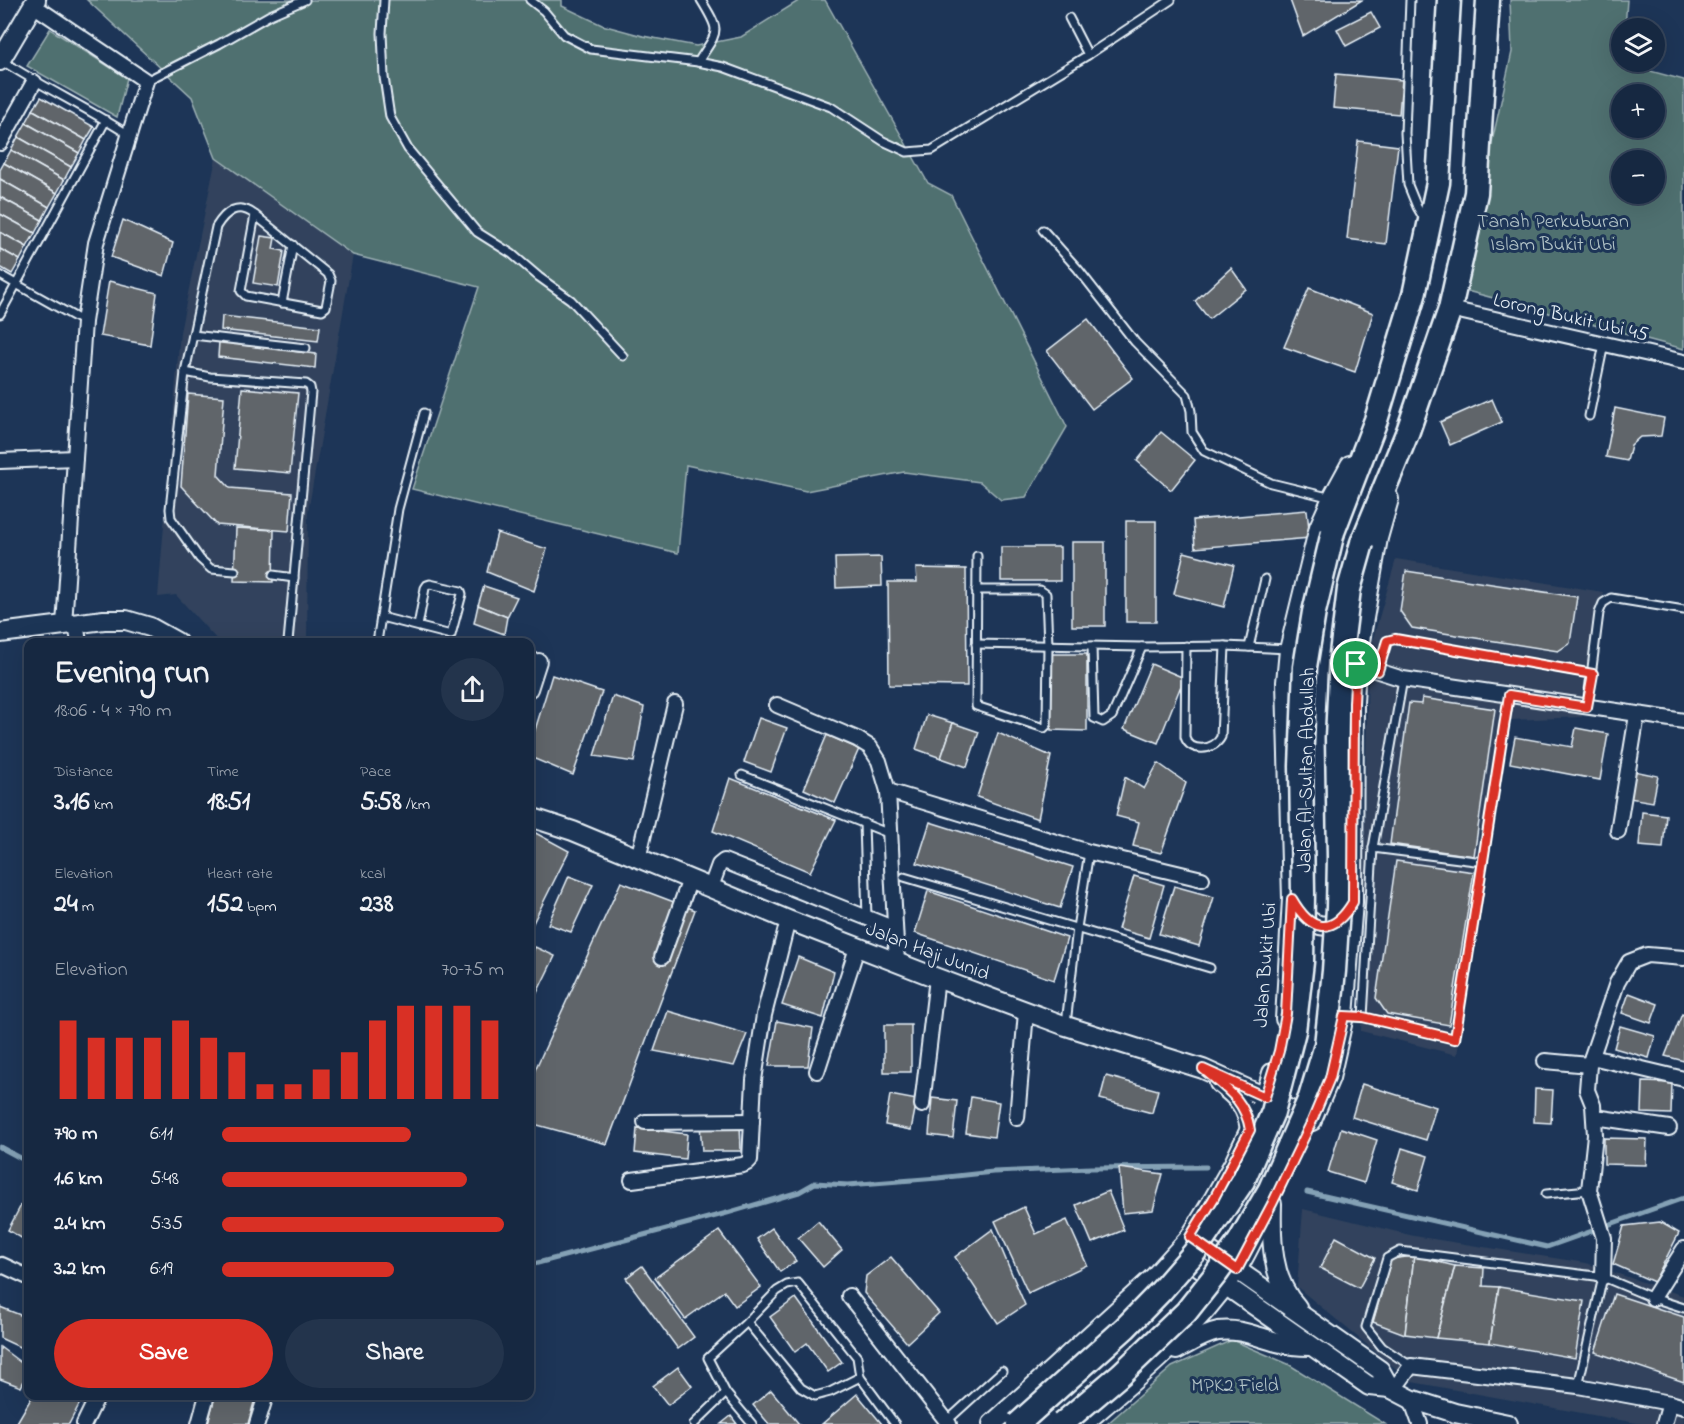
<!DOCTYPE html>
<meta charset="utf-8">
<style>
:root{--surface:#162841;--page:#23344c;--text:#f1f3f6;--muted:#9ea6b1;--line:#35445a;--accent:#d93025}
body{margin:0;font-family:"Indie Flower",sans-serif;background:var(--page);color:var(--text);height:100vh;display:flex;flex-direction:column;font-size:22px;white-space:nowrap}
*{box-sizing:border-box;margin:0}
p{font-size:20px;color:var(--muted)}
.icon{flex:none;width:33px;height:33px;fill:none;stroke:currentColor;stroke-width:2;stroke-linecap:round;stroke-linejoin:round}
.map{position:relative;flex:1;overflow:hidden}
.sheet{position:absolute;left:24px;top:638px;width:510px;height:762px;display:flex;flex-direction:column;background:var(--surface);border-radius:12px;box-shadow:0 6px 24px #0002,0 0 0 2px var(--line)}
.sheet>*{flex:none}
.controls{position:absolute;left:1611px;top:18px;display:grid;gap:12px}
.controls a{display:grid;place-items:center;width:54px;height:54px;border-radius:50%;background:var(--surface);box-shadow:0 6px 24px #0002,0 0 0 2px var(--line);font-size:30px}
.pin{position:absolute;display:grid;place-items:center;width:51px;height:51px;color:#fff;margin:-26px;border:3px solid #fff;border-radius:50%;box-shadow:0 2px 6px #0007}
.round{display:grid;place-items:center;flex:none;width:63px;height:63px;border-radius:32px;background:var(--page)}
.headline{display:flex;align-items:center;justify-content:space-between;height:102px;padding:0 30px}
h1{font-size:33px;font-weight:800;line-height:45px}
.stats{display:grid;grid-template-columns:repeat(3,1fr);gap:9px;height:102px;padding:6px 30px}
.stats div{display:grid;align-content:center}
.stats b{font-size:26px;font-weight:800}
.stats small{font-size:16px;font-weight:400}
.stats p{font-size:16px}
.chart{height:168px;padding:12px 30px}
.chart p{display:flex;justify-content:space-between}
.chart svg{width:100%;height:108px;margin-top:6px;stroke:var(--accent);stroke-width:6}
.button{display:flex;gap:12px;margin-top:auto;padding:12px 30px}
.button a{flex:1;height:69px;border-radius:36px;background:var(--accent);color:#fff;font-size:24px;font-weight:800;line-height:69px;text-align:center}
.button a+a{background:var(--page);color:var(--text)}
ul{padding:0 30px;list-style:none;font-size:20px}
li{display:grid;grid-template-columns:96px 72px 1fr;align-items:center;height:45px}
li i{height:15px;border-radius:8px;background:var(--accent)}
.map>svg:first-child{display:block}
</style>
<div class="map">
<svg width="1684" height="1424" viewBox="0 0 1684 1424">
<rect width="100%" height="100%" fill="#1d3557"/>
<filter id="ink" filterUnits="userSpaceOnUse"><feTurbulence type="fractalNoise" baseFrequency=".0167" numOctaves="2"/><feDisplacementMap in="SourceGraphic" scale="12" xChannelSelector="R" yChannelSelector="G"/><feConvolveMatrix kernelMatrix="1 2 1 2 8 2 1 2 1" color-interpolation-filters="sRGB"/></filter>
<g filter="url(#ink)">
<g fill="#31435d">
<polygon points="216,158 353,255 308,512 307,642 219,642 176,595 158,597 180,332"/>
<polygon points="1396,559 1603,592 1582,717 1510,720 1457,1055 1361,1031 1368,656"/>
<polygon points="1303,1209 1414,1236 1586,1263 1684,1296 1684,1424 1642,1424 1412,1382 1297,1287"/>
</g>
<g fill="#507070" stroke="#9cb0b4" stroke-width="1.5" fill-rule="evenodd">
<polygon points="87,0 562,0 562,6 602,25 643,36 696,46 741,37 800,0 825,0 928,183 951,195 1067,427 1026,497 1001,500 980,482 904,472 806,491 686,465 678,553 412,489 479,287 353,255 216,158 192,97"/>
<path d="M1510,0H1627L1625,28H1622V62H1624V64L1684,80V349L1467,291L1460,286L1512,52ZM1622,94H1654V128H1622ZM1622,160H1654V194H1622Z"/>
<polygon points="50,29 127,78 117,117 27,66"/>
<polygon points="1232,1340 1288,1364 1385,1424 1107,1424 1172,1367"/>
</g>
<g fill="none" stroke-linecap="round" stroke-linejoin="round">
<g stroke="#84a1b5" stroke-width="5">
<polyline points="0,1147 28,1162"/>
<polyline points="1307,1192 1547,1247 1592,1231"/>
<polyline points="1605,1226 1684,1198"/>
<polyline points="530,1265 727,1213 799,1192 815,1183 848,1185 938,1178 993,1172 1091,1168 1206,1167"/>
</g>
</g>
<g fill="#60656b" stroke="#e8f1f8" stroke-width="1.5">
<polygon points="1290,0 1362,0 1303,36"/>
<polygon points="1371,12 1380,28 1346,46 1337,29"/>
<polygon points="1336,74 1402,80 1399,114 1333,108"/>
<polygon points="41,97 94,127 86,140 33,110"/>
<polygon points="33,110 86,140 79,153 26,123"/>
<polygon points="26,123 79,153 71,167 18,137"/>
<polygon points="18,137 71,167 64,180 11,150"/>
<polygon points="1358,141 1398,146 1386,244 1347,239"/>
<polygon points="11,150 64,180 57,193 4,163"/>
<polygon points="4,163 57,193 49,207 0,179 0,170"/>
<polygon points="0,179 49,207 42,220 0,197"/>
<polygon points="0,197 42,220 35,233 0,214"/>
<polygon points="0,214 35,233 27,247 0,232"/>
<polygon points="123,220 173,243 164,276 111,257"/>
<polygon points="0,232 27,247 20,260 0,249"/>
<polygon points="261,236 275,238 273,249 284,251 278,287 253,283"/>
<polygon points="0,249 20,260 12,274 0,267"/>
<polygon points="1231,268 1246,289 1209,319 1195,301"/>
<polygon points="109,281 157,293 150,345 100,336"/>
<polygon points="1309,288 1373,313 1355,372 1284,347"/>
<polygon points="222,316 320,327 318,341 221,330"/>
<polygon points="1088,319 1133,378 1092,409 1047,351"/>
<polygon points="219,342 316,354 315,368 218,357"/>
<polygon points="242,388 298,393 290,473 235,468"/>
<polygon points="188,394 224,397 218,475 230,488 292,493 289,531 217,525 181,486"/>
<polygon points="1492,399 1502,422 1450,445 1440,422"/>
<polygon points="1615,408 1664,418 1661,436 1640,437 1631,445 1627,461 1606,457"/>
<polygon points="1161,432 1195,460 1171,490 1137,461"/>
<polygon points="1307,510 1310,538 1195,548 1193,520"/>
<rect x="1126" y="521" width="30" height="101"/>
<polygon points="236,528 274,530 273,582 234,581"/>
<polygon points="497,533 547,549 534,591 487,572"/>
<rect x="1072" y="542" width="33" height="84"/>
<rect x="1001" y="547" width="59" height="34"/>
<polygon points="1184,552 1234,565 1224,607 1174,594"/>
<polygon points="881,557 882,586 836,588 835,558"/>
<polygon points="916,568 966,569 967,686 889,685 888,582 917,582"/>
<polygon points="1406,571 1577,597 1570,643 1558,651 1412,628 1400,611"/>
<polygon points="484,586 517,597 507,617 478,605"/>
<polygon points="478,605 507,617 504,634 474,623"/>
<polygon points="1051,654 1087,654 1087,731 1051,730"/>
<polygon points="1151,664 1184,678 1158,743 1124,729"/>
<polygon points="552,675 602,692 573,775 530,757 530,746"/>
<polygon points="613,696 644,707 634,762 594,756"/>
<polygon points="1422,698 1495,709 1474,856 1390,844 1409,703 1421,704"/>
<polygon points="927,715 953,723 941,758 916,749"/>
<polygon points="759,718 787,728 771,772 744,762"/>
<polygon points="953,723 979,732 967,767 941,758"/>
<polygon points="1576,728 1608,734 1600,780 1510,763 1515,737 1572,747"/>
<polygon points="998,733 1051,756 1038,819 977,797"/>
<polygon points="827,735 859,749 835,803 804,789"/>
<polygon points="1158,763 1186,783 1161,853 1133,846 1139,822 1116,816 1125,777 1144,789"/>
<polygon points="1634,771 1658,776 1653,802 1629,798"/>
<polygon points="730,778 836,820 810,872 713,831"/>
<polygon points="1642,812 1666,815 1663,848 1639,846"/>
<polygon points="930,822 1073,867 1060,908 917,863"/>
<polygon points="530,830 569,851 531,927 530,926"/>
<polygon points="1396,861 1474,872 1449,1025 1387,1014 1376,998"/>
<polygon points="569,876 593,885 571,932 548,924"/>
<polygon points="1134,876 1164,885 1149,938 1118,929"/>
<polygon points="621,882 695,910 607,1144 530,1123 530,1081"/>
<polygon points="1174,886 1214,897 1199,946 1159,934"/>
<polygon points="928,891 1067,938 1054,980 915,933"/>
<polygon points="535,947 555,956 531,1005 530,1004 530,960"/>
<polygon points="798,957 834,972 823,1018 782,1005"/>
<polygon points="1629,993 1658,1004 1651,1023 1622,1013"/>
<polygon points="668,1011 747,1034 734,1066 654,1051"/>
<polygon points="1682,1014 1684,1015 1684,1061 1665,1056"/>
<polygon points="777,1021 813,1028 808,1066 769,1066"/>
<rect x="884" y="1025" width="27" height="47"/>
<polygon points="1620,1026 1655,1036 1649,1058 1614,1048"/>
<polygon points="1106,1076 1158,1090 1152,1113 1100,1099"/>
<polygon points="1643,1082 1672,1083 1671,1114 1642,1113"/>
<polygon points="1362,1084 1436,1107 1426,1140 1352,1117"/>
<polygon points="1535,1089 1553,1090 1551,1123 1534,1122"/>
<polygon points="890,1095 917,1100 911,1130 885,1125"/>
<polygon points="971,1097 999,1102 994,1137 966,1133"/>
<polygon points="932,1098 957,1101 953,1138 929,1135"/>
<polygon points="740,1123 741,1151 702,1151 700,1124"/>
<polygon points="637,1128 687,1134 685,1159 635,1153"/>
<polygon points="1341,1128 1377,1140 1364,1183 1328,1172"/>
<polygon points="1604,1138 1647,1139 1646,1165 1604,1164"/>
<polygon points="1402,1148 1428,1156 1418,1190 1392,1182"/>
<polygon points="1119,1168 1163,1174 1153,1210 1123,1213"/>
<polygon points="1108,1191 1124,1230 1092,1243 1076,1205"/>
<polygon points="28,1192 28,1242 8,1230"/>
<polygon points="1024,1207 1036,1234 1067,1220 1087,1265 1028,1293 995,1221"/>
<polygon points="818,1221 842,1250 823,1267 798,1238"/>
<polygon points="1660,1222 1679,1233 1654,1282 1613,1264 1624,1226"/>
<polygon points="772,1228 796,1261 780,1272 757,1239"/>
<polygon points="993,1229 1025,1305 998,1323 955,1257"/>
<polygon points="719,1231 761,1287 735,1306 724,1291 685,1319 655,1278"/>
<polygon points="1336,1237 1375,1258 1359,1288 1320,1268"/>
<polygon points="1414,1256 1405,1334 1373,1322 1391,1259"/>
<polygon points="1414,1256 1455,1266 1436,1338 1405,1334"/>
<polygon points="891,1257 939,1313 907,1343 864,1293 866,1276"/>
<polygon points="642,1266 694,1337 678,1349 626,1278"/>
<polygon points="1455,1266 1484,1268 1483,1286 1499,1287 1490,1343 1436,1338"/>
<polygon points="1499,1287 1584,1301 1575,1358 1490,1343"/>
<polygon points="1614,1294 1684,1317 1684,1382 1595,1352"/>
<polygon points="796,1298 842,1362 828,1372 807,1343 795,1352 770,1317"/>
<polygon points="0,1307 28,1318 28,1351 0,1338"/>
<polygon points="0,1347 28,1368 28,1372 21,1387 0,1379"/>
<polygon points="678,1367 692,1386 668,1405 653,1386"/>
<polygon points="771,1390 799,1424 769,1424 753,1405"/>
<polygon points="857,1394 882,1424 822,1424"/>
<polygon points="33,1395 84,1395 69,1424 16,1424"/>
<polygon points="215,1395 256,1395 248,1424 208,1424"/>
<polygon points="731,1416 737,1424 721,1424"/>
</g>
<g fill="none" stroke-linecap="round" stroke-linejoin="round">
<g stroke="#e8f1f8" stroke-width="11">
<g id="service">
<polyline points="384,0 382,33 384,77 390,117 408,149 477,232 512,254 539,277 571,300 623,356"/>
<polyline points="530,0 544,11 564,35 591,49 698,62 723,67 831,107 883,141 907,152 932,150 1088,55 1171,0"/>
<polyline points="1410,0 1405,133 1408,185 1417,207 1424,219"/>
<polyline points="1069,18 1088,55"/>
<path d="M1,60C42,87 88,108 129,135"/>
<path d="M698,62C718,30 722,34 701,0"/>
<polyline points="146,81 219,44 270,15 305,0"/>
<path d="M255,215L241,291L246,296L322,310L326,307L331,281L328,274L255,215C238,202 226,211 216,227L185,372L210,377L306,384L310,387L311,392L288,642"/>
<polyline points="1043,230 1078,269 1135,342 1187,395 1191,411 1192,432 1204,451 1271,483 1332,498"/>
<polyline points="0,275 84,322"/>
<polyline points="282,303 293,245"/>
<polyline points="0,314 106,120"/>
<polyline points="193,335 306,348"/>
<polyline points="185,372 170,509 171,518 200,559 211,569 235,571"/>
<polyline points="1589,416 1604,344"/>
<polyline points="273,575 294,578"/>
<polyline points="976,590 1040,590 1046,594 1048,645 1047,725 1044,728 976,706 977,556"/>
<polyline points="381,617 451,635 462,594 461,591 430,584 427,585 425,588 418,626"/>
<polyline points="377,642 398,509 424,413"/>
<polyline points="976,644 1142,647 1225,646 1287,649"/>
<polyline points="1092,646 1094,718 1103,722 1112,716 1142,647"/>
<path d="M1186,646L1185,737C1190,753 1214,751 1221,737L1225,646"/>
<polyline points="1249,647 1265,579"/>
<polyline points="1378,671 1387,641 1395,639 1592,674"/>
<polyline points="1587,707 1599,613 1603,603 1611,598 1684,610"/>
<polyline points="742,775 890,834"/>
<polyline points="864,823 867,918"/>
<polyline points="1373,848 1483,862"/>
<polyline points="904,877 1210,968"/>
<polyline points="1344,1016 1363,1017 1373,848 1403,679"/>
<polyline points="1363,1017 1455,1039 1509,695"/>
<polyline points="1066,1024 1077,928 1089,852"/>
<polyline points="1546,1194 1589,1190"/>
<polyline points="747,1322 801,1388 815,1396 830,1392 860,1377"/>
<polyline points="1411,1366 1382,1347 1366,1327 1387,1258 1400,1251 1603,1277 1653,1298 1684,1308"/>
<polyline points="1578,1386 1603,1277"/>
<polyline points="947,1421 1002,1371"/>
<polyline points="694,1424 726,1393"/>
<polyline points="752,1424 726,1393 708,1358 747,1322 777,1291 787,1285 798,1283 857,1357 860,1377 895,1424"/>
</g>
</g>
<g stroke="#e8f1f8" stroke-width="18">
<g id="minor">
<polyline points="33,5 146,81 96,243 84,322 64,625"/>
<polyline points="0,143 34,82"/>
<polyline points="1450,309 1684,362"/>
<polyline points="0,461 75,458"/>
<polyline points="76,623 79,642"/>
<polyline points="1356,664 1403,679 1684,721"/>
<polyline points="530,689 539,661"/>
<polyline points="777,705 857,739 870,747 879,761 888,791 897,963"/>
<polyline points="888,791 1089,852 1202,879"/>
<polyline points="1618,831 1637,715"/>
<polyline points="638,859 675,704"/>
<polyline points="711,887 719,865 724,861 895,929"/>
<polyline points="662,957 690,879"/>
<polyline points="1592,1057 1684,1079"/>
<polyline points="1545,1061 1589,1065"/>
<polyline points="817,1071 857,948"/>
<polyline points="922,1105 937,978"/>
<polyline points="1595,1117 1669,1128"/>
<polyline points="1017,1118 1026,1012"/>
<polyline points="645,1122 752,1121"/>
<polyline points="632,1180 743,1165 747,1163 750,1160 754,1080 764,1015 788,920"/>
<polyline points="0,1267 2,1265 28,1277"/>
<polyline points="1603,1277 1604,1238 1589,1190 1595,1135 1593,1105 1587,1090 1589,1065 1617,983 1629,962 1647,955 1684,958"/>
<polyline points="849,1296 949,1424"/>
<polyline points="1653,1298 1684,1249"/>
<polyline points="1394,1389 1411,1366 1578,1386 1670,1403 1684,1407"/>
<polyline points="1411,1399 1420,1424"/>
<polyline points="84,1424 98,1395"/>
<polyline points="199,1424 207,1395"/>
<polyline points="257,1424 266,1395"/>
<polyline points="1664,1424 1670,1403"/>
</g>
</g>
<g stroke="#e8f1f8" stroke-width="22">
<g id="tertiary">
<polyline points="0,61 36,0"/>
<polyline points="0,633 104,620 126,620 150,627 177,642"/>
<polyline points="530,817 573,831 788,920 937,978 1066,1026 1203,1069 1265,1097 1312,1121"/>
<path d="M1297,908C1311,927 1329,933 1346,914"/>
<polyline points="1285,1019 1292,899 1286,682 1289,650 1319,527 1332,498 1350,465"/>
<path d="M1219,1083C1237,1097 1247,1106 1250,1130"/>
<polyline points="1312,1120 1330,1078 1344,1016 1353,902 1354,703 1356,664 1378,538 1389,499"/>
<path d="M1272,1204C1271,1239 1271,1280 1297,1307"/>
<polyline points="1190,1237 1380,1370 1390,1388"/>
<polyline points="1178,1252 1369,1386 1390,1388 1411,1399 1455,1413 1508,1424"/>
<path d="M1176,1350C1189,1343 1203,1334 1218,1331C1240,1328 1257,1337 1277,1342C1288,1345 1299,1346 1310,1346"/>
<polyline points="992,1424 1153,1278 1190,1237 1214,1198 1234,1163 1265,1097 1272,1073"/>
<path d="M1083,1424C1138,1377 1194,1332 1235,1272C1244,1259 1251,1243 1259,1228"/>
</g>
</g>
<g stroke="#e8f1f8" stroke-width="27">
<g id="primary">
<polyline points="1333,532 1376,420 1414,295 1438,183 1449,0"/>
<polyline points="1362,543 1408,431 1450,309 1476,193 1488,0"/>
</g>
</g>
<use href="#service" stroke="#1d3557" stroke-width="7"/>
<use href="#minor" stroke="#1d3557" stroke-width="14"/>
<use href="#tertiary" stroke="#1d3557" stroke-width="18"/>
<use href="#primary" stroke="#1d3557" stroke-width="22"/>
<g stroke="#e8f1f8" stroke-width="27" stroke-linecap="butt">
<g id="primary-bridge">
<polyline points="1018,1424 1125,1328 1161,1291 1194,1253 1243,1181 1273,1112 1294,1031 1302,962 1303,893 1301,766 1305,667 1314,612 1333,532"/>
<polyline points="1062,1424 1121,1374 1186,1312 1216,1274 1239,1242 1270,1189 1310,1098 1326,1045 1334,971 1338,908 1339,857 1337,738 1341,654 1349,589 1362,543"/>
</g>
</g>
<use href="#primary-bridge" stroke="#1d3557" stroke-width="22"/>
</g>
</g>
<g fill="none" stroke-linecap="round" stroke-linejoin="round" filter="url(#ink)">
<g stroke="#fff" stroke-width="12">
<path id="route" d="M1395,639L1593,674L1587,707L1509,695L1455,1039L1363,1017L1344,1016L1330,1078L1312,1121L1272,1204L1237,1270L1190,1237L1214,1198L1250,1130C1245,1099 1225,1088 1203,1069L1265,1097L1279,1051L1286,1014L1292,899C1311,932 1332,937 1353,902L1354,703L1356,664L1378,671L1387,641Z"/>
</g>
<use href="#route" stroke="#d93025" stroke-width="8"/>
</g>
<g text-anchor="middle" stroke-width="6" stroke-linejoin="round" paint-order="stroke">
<g font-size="20" fill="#b3c4c8" stroke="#1d3557">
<text x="1553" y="227">Tanah Perkuburan<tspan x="1553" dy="23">Islam Bukit Ubi</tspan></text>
<text x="1235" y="1391">MPK2 Field</text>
</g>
<g font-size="20" fill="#e8f1f8" stroke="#1d3557">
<text transform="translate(1571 316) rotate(13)" y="7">Lorong Bukit Ubi 45</text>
<text transform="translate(1305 770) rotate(-89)" y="7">Jalan Al-Sultan Abdullah</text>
<text transform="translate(928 950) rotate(21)" y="7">Jalan Haji Junid</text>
<text transform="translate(1264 965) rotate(-86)" y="7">Jalan Bukit Ubi</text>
</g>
</g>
</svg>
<div class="controls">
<a><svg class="icon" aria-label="layers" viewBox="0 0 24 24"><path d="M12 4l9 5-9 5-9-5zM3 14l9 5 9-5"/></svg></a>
<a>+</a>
<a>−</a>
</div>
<div class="pin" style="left:1356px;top:664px;background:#1e9e55"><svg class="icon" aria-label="arrive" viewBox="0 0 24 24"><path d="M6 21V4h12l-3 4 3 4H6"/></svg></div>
<section class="sheet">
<div class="headline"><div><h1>Evening run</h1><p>18:06 · 4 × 790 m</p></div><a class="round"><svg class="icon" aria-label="share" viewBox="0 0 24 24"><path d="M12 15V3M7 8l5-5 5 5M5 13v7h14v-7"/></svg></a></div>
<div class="stats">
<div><p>Distance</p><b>3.16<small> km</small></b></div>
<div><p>Time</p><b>18:51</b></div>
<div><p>Pace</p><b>5:58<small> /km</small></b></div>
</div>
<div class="stats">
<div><p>Elevation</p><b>24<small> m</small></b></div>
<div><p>Heart rate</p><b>152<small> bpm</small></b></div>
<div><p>kcal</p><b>238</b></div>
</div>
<div class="chart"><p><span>Elevation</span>70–75 m</p>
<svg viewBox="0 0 160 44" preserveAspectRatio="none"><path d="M5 44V12M15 44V19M25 44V19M35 44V19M45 44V12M55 44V19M65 44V25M75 44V38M85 44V38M95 44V32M105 44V25M115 44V12M125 44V6M135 44V6M145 44V6M155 44V12"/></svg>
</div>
<ul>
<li><b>790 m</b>6:11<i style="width:67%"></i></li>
<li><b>1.6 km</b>5:48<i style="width:87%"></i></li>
<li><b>2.4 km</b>5:35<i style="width:100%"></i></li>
<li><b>3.2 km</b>6:19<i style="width:61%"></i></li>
</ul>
<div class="button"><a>Save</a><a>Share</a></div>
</section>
</div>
